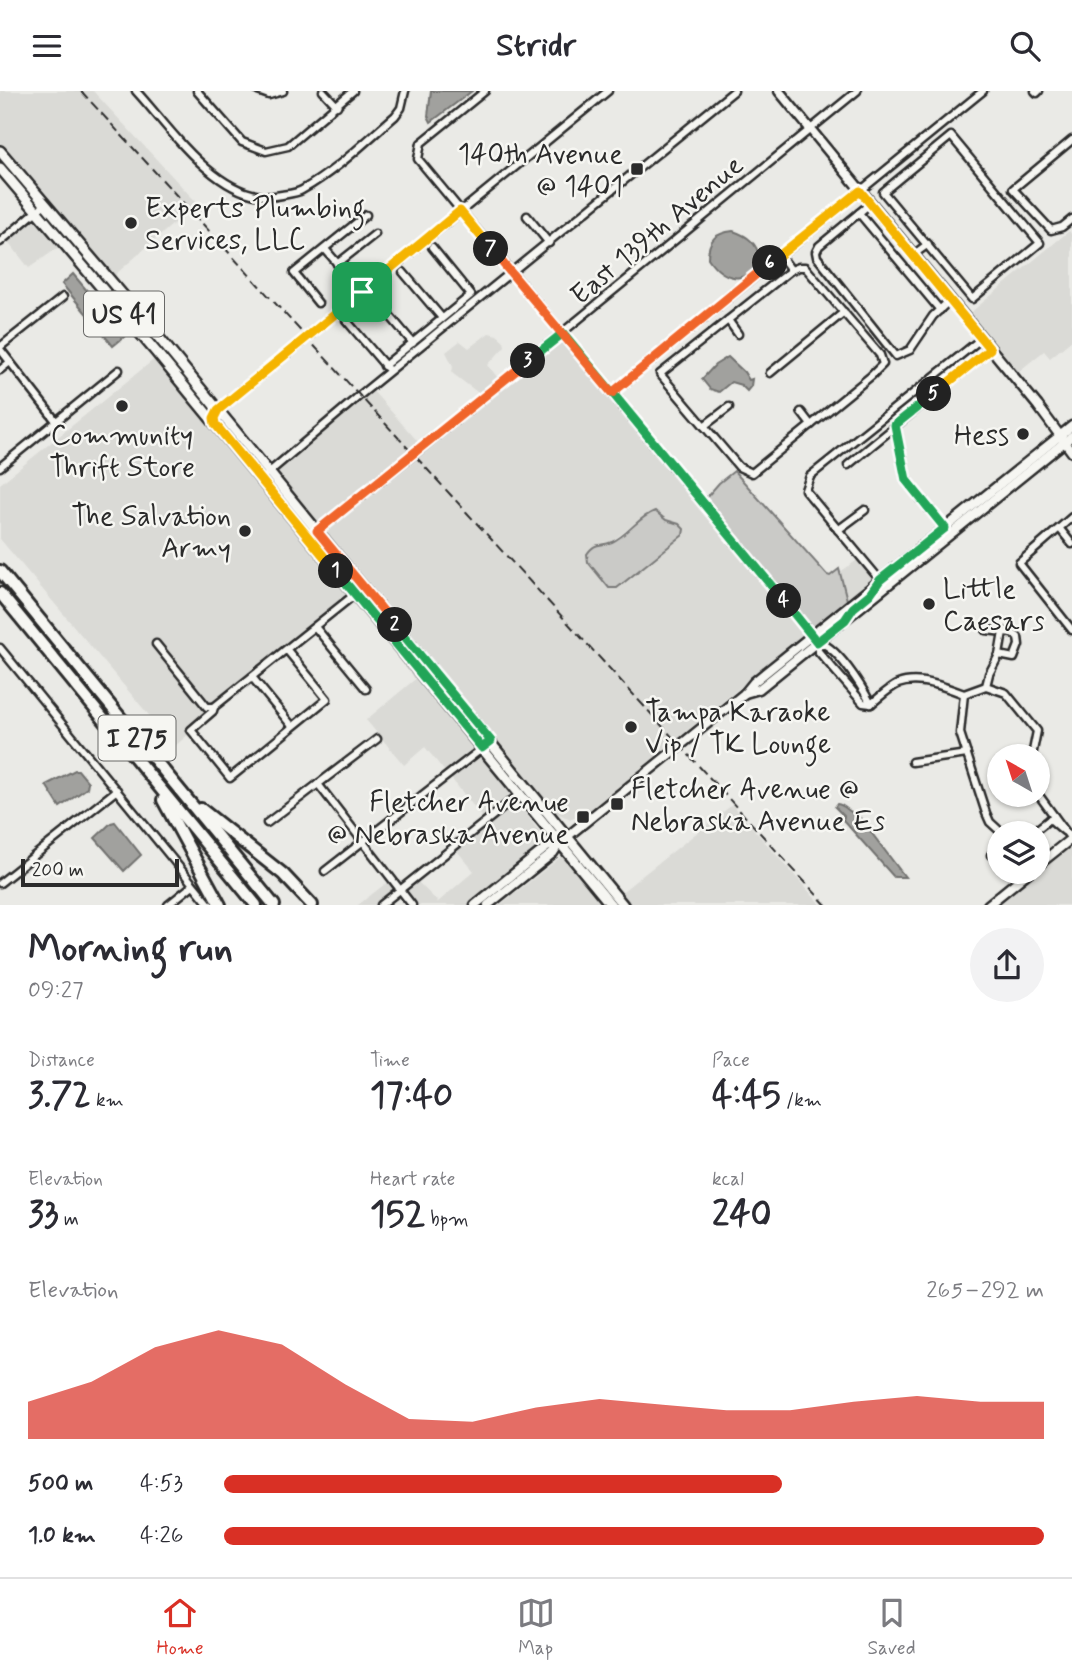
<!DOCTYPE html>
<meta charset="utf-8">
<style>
:root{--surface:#fff;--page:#f2f2f3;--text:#2b2b33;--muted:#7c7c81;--line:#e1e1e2;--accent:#d93025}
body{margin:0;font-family:Mynerve,sans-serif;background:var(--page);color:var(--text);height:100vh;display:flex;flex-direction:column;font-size:26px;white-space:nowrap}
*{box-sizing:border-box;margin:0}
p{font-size:23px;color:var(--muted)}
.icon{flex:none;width:38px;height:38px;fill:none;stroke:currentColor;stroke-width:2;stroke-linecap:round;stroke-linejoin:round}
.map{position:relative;height:814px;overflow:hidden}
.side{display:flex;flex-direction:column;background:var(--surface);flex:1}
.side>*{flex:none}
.needle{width:46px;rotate:321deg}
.controls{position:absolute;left:987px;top:653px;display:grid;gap:14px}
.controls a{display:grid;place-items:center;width:63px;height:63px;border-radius:50%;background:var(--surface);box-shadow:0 2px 5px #0004;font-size:35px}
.scale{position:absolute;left:21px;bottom:18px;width:158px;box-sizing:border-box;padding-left:7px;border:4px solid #2b2b2b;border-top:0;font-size:19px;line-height:24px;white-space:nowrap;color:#2b2b2b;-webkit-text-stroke:5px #f6f6f2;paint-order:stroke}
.pin{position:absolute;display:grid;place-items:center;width:60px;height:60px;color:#fff;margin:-30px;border-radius:14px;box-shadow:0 4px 10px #0006}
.km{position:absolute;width:35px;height:35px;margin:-18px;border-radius:50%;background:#222;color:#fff;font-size:19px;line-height:35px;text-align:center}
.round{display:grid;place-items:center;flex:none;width:74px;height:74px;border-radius:37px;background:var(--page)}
.summary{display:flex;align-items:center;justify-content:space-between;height:119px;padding:0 28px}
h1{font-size:38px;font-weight:700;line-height:52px}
.stats{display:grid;grid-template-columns:repeat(3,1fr);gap:10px;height:119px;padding:7px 28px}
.stats div{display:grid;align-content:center}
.stats b{font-size:35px;font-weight:700}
.stats small{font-size:19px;font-weight:400}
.stats p{font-size:19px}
.chart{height:196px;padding:14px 28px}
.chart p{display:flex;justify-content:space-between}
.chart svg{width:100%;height:126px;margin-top:7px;fill:var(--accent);opacity:.7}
ul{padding:0 28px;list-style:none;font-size:23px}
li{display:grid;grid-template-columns:112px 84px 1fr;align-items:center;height:52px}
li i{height:18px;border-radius:9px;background:var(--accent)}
header{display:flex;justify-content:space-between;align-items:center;height:91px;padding:0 28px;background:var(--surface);font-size:32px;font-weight:700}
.tabs{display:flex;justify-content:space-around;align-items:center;height:98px;border-top:2px solid var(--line);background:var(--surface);font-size:19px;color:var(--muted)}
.tabs a{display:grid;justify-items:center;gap:4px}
.tabs .selected{color:var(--accent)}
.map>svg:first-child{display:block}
</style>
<header><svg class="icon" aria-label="menu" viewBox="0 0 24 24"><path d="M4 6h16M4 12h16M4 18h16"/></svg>Stridr<svg class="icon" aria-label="search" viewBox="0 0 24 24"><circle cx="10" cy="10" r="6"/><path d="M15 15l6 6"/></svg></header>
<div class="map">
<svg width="1072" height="814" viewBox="0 0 1072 814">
<rect width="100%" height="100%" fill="#eaeae6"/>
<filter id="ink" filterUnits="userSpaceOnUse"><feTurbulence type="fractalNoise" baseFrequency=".0143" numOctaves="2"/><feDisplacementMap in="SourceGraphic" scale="14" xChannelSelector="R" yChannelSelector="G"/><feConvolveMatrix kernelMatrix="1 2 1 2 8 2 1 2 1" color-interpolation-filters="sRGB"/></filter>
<g filter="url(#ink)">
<g fill="#dadad6" fill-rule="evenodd">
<polygon points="0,0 93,0 197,112 116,183 117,188 114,190 0,56"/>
<polygon points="37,124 62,154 29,177 7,149"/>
<polygon points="1069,140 1072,144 1072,249 1050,267 1044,260 1018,281 970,222"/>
<polygon points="489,242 497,244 504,250 505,255 488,274 500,290 481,304 452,282 453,275 446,261 460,250 469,257"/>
<path d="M563,247L807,542L586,722L571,728L556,722L322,440L503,294L505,296ZM659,422L666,429L679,433L677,450L629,488L599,452L611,451L647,423Z"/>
<polygon points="157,266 351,502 213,613 208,613 156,549 152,552 210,619 190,636 190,642 175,655 0,448 0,393"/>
<polygon points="372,299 421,354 318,436 274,383"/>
<polygon points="859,468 875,487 847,509 840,481"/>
<polygon points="419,585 477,658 446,682 425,656 404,674 366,629"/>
<polygon points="480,663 512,705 484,728 450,686"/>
<polygon points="516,710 539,740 539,752 535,761 469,814 416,814 404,800 417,790 438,811 474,780 457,760"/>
<polygon points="732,714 821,814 628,814 619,803"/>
<polygon points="1072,752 1072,814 994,814 1038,780"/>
<polygon points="562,765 602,814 500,814"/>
<polygon points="389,790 396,799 376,814 358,814"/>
</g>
<g fill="#cacac7" stroke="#7a7a79" stroke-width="2">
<polygon points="734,380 827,484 830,485 839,478 847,509 812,538 705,408 719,392"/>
<path d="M655,420L666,429L679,433L684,438L683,444L617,497H609L588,471L587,463C596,450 600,456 612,451C628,444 638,426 655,420Z"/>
</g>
<g fill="#a1a19e" stroke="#727270" stroke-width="2">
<polygon points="431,0 472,0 431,31 428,25"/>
<path d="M733,140C748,145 757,152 760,168C747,197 722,188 708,167C708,148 716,142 733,140Z"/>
<polygon points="73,183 125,245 113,255 62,193"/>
<polygon points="728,266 744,281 749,289 752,288 751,295 747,300 741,294 731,291 719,301 710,298 702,288 715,274"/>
<polygon points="75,679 78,679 88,691 87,697 60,716 46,694"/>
<path d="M837,713C846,714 848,722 857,723L905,786H894L843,729L844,725L835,716Z"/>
<polygon points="115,731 141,764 124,780 95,747 111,732"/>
</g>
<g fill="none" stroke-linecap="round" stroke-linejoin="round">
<g stroke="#2b2b2b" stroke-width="11">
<g id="street">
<path d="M136,0C172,39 222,117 282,104C288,103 297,102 302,99C336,80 366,50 395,25L401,17L405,0"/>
<polyline points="197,0 242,51 266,60 288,55 353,0"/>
<polyline points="258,0 269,4 283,0"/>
<polyline points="323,0 337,15"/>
<polyline points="485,0 421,52 418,68 812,544 817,551 818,560 863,612 871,613"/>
<polyline points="1035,0 1037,2 1039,0"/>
<polygon points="951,45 1040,152 972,208 883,101"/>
<polyline points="1072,49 1013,98 1051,139 1062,136 1072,128"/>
<polyline points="871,112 819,155 816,161 817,166 896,265 910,259 933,225 950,209"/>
<polyline points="859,122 940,219"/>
<polyline points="527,125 549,152"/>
<polyline points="0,151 45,113"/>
<polyline points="325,158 362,201"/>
<polyline points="780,164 791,179"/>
<polyline points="913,164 928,153"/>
<polyline points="337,173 375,143"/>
<polygon points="799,176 805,176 880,264 883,273 871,285 752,382 739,376 660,283 791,179"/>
<polyline points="403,181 442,227"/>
<polyline points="374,206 413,252"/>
<polyline points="318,212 294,182 366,124"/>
<polyline points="346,229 387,277"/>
<polyline points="728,229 738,243"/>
<polyline points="0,256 63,206"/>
<polyline points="0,258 56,330"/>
<polyline points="384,275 471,204 432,156"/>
<polyline points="0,279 10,271"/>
<polyline points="770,282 844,221"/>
<polyline points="612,302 983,0"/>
<polyline points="218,319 608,0"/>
<polyline points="801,321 811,334"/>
<polyline points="895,334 906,389 946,439"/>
<polyline points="704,335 729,316"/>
<polyline points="848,374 990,258"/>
<polyline points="0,376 119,279"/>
<polyline points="267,383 359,305 734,0"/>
<polyline points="1072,426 1019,472 1072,539"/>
<polyline points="1060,438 1072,453"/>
<polyline points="838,439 865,419"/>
<polyline points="317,440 413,364 857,0"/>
<polyline points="880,489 805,399 810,385 982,247"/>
<polyline points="316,537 366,598"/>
<polyline points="986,539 1012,542 1018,546 1019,554 1014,567 999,564 989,583 986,595"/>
<path d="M817,551C836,553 862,596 871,613"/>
<polyline points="156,553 207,616 214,616"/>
<polyline points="0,557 210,814"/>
<polyline points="287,559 327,608 230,687 191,639 213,620 214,616 364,496"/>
<polyline points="999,564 1003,541"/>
<polyline points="252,586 292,635"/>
<path d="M871,613C879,607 889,597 898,593C918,585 946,596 964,603"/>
<polyline points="912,671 967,663"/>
<polyline points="318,693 412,814"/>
<polyline points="1038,703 1071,748"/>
<polyline points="1050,728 1064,740"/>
<polyline points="267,732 377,648"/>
<polyline points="1002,742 990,731 986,722 960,642 964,603 986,595 1006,602 1037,640 1032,665"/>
<polyline points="1032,742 1054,725"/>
<polyline points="991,764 999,757"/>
<polyline points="325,780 484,656"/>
<polyline points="0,792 117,699"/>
<polyline points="168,814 193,794"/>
<polyline points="381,814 520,703"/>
</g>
</g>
<g stroke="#2b2b2b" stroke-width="13">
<g id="secondary">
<polyline points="779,0 1038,315 1072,361"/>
<polyline points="745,602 759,598 1072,345"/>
<polyline points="1038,774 1072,747"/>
<polyline points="475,814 547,756 560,751 568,745 745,602 754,591 780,570 1072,335"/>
<polyline points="488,814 553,762 560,751"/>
<polyline points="988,814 1030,780"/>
</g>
</g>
<g stroke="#2b2b2b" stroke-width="14">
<g id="primary">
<polyline points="0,60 155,242 623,814"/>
<polyline points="0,77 156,261 611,814"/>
</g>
</g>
<g stroke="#2b2b2b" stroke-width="16">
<g id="highway">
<polyline points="0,480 274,814"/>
<polyline points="0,502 256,814"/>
<polyline points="163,709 220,814"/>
<polyline points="201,718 283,783 312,814"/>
</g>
</g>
<use href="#street" stroke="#f6f6f2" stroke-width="6"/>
<use href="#secondary" stroke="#f6f6f2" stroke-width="8"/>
<use href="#primary" stroke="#f6f6f2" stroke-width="9"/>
<use href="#highway" stroke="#f6f6f2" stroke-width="10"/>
<polyline stroke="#2b2b2b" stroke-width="2" stroke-dasharray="10 5" stroke-linecap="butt" points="81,0 826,814"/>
</g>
</g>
<g fill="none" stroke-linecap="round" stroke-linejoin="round" filter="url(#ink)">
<g stroke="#fff" stroke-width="14">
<polyline id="split-1" points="336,480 215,333 214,327 218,319 362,201"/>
</g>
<g stroke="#fff" stroke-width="14">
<polyline id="split-2" points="336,480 482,657 491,650 395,534"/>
</g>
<g stroke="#fff" stroke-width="14">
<polyline id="split-3" points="395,534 317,440 528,270"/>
</g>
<g stroke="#fff" stroke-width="14">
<polyline id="split-4" points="528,270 563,242 784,510"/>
</g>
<g stroke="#fff" stroke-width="14">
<polyline id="split-5" points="784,510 817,551 845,529 853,517 870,503 880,489 945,437 906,389 895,334 934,303"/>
</g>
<g stroke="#fff" stroke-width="14">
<polyline id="split-6" points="770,172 860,100 990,258 934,303"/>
</g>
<g stroke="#fff" stroke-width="14">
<polyline id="split-7" points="491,158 612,302 770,172"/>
</g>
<g stroke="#fff" stroke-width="14">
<polyline id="split-8" points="362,201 460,120 491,158"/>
</g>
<use href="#split-1" stroke="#f5b400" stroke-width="9"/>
<use href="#split-2" stroke="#22a559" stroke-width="9"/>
<use href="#split-3" stroke="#f0652b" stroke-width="9"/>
<use href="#split-4" stroke="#22a559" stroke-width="9"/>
<use href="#split-5" stroke="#22a559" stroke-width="9"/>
<use href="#split-6" stroke="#f5b400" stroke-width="9"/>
<use href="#split-7" stroke="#f0652b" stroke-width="9"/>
<use href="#split-8" stroke="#f5b400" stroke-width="9"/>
</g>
<g fill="#2b2b2b" stroke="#f6f6f2" stroke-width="2.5">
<rect x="630" y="71" width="14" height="14" rx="3.5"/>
<circle cx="131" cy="132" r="7"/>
<circle cx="122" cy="315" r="7"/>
<circle cx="1023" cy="343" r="7"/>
<circle cx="245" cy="440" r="7"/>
<circle cx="929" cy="513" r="7"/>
<circle cx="631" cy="636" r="7"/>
<rect x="610" y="706" width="14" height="14" rx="3.5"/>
<rect x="576" y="719" width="14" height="14" rx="3.5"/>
</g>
<g text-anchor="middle" stroke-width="5" stroke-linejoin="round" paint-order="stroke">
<g fill="#f6f6f2" stroke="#686867" stroke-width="2">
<rect x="84" y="200.5" width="80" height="45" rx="5"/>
<rect x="98.5" y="624.5" width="77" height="45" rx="5"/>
</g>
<g font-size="26" font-weight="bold" fill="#2b2b2b">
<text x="124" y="232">US 41</text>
<text x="137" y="656">I 275</text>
</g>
<g font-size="28" fill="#2b2b2b" stroke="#f6f6f2" text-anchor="end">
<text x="623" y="72">140th Avenue<tspan x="623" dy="32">@ 1401</tspan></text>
<text x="145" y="126" text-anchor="start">Experts Plumbing<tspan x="145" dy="32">Services, LLC</tspan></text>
<text x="122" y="353" text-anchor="middle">Community<tspan x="122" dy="32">Thrift Store</tspan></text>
<text x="1009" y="353">Hess</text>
<text x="231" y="434">The Salvation<tspan x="231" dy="32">Army</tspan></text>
<text x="943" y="507" text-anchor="start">Little<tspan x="943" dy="32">Caesars</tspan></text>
<text x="645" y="630" text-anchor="start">Tampa Karaoke<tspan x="645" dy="32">Vip / TK Lounge</tspan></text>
<text x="631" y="707" text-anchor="start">Fletcher Avenue @<tspan x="631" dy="32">Nebraska Avenue Es</tspan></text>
<text x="569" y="720">Fletcher Avenue<tspan x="569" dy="32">@ Nebraska Avenue</tspan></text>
</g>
<g font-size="28" fill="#2b2b2b" stroke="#f6f6f2">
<text transform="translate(656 138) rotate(-40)" y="10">East 139th Avenue</text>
</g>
</g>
</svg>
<div class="controls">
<a><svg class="needle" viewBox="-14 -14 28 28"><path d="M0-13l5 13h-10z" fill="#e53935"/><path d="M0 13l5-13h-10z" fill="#7c7c81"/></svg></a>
<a><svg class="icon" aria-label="layers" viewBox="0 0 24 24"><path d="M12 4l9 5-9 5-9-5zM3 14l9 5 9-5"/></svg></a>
</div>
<div class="scale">200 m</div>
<div class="pin" style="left:362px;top:201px;background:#1e9e55"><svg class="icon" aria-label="arrive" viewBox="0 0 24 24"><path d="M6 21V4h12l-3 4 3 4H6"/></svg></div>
<b class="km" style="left:336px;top:480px">1</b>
<b class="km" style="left:395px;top:534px">2</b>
<b class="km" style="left:528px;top:270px">3</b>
<b class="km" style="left:784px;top:510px">4</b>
<b class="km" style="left:934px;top:303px">5</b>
<b class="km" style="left:770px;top:172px">6</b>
<b class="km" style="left:491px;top:158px">7</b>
</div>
<section class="side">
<div class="summary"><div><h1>Morning run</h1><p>09:27</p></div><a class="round"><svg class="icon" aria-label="share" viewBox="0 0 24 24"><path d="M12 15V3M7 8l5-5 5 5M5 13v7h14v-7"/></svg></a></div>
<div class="stats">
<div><p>Distance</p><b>3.72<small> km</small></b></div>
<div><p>Time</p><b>17:40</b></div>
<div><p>Pace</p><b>4:45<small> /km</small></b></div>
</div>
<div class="stats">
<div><p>Elevation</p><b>33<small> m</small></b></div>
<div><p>Heart rate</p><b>152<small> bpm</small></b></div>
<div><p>kcal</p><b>240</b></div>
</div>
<div class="chart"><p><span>Elevation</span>265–292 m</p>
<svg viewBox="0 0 160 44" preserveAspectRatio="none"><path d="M0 44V31L10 24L20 12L30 6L40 11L50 25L60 37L70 38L80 33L90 30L100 32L110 34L120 34L130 31L140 29L150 31L160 31V44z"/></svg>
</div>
<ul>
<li><b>500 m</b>4:53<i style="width:68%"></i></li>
<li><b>1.0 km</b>4:26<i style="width:100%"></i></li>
</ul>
</section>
<nav class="tabs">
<a class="selected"><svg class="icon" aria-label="home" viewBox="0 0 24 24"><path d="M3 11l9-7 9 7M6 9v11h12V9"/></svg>Home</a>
<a><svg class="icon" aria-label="map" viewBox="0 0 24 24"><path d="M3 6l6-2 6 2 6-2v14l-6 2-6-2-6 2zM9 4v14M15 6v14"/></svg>Map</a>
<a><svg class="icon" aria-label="saved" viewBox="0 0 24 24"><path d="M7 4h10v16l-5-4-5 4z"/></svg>Saved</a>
</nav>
